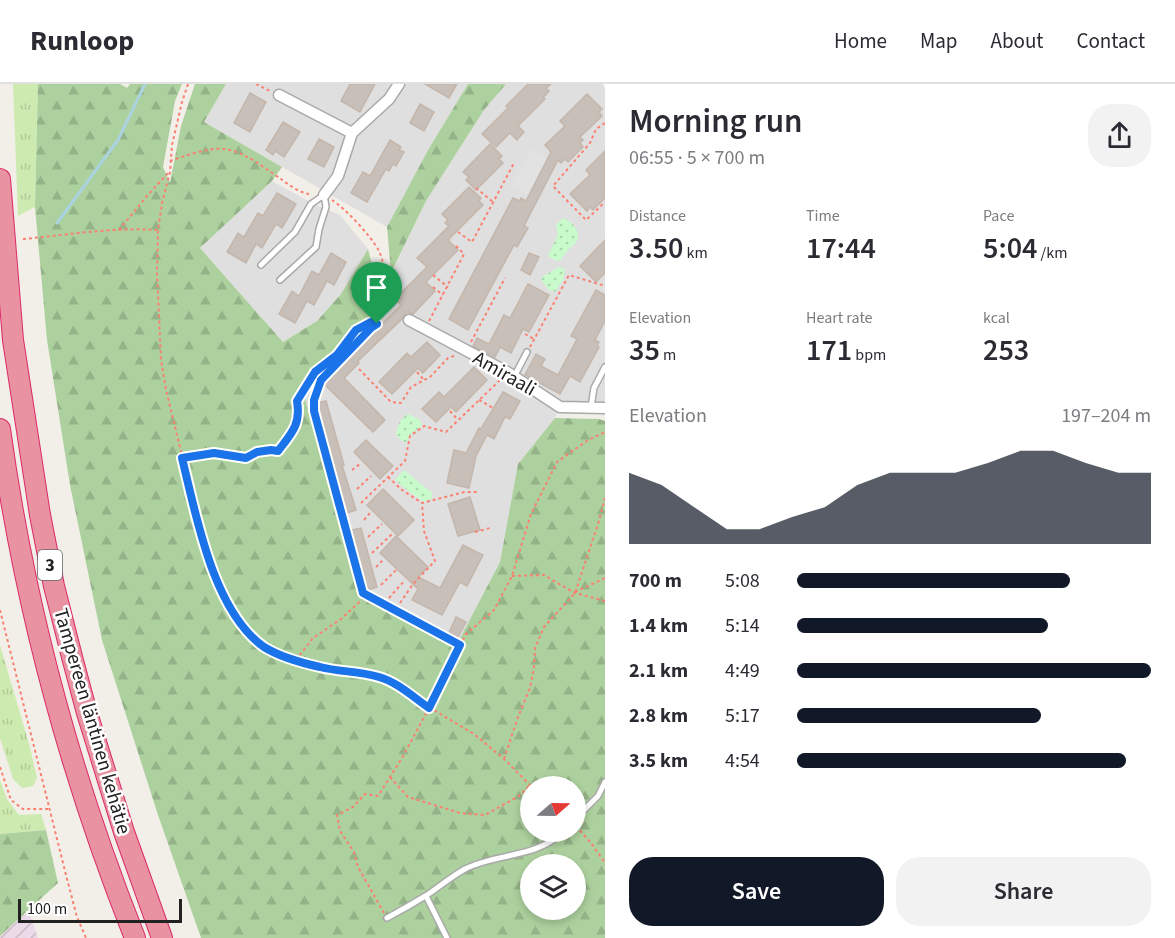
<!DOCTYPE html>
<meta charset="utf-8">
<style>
:root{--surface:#fff;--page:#f2f2f3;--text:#2b2b33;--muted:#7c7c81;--line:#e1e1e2;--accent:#111827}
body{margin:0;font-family:"Source Sans 3",sans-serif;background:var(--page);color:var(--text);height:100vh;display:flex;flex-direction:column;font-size:22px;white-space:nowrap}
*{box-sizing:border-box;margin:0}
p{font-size:20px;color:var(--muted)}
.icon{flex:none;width:33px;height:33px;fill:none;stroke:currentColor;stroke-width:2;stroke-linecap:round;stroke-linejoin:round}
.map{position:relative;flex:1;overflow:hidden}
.drawer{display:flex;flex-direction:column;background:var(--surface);width:570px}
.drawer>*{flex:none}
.needle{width:39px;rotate:70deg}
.buttons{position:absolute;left:520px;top:692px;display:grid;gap:12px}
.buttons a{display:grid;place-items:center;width:66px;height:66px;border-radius:50%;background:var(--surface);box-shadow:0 3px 9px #0003;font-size:30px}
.scale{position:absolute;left:18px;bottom:15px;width:164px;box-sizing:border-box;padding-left:6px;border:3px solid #222;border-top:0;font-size:16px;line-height:21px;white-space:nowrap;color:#222;-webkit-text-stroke:4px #fff;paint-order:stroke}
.pin{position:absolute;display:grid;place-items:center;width:51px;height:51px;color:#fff;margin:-62px -26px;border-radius:50% 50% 50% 0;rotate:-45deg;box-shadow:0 0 6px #0007}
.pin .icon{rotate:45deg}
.round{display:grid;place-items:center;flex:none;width:63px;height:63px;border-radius:24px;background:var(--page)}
.headline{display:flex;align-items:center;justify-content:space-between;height:102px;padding:0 24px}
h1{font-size:33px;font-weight:600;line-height:45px}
.metrics{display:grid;grid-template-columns:repeat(3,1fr);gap:9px;height:102px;padding:6px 24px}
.metrics div{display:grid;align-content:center}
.metrics b{font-size:30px;font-weight:600}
.metrics small{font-size:16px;font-weight:400}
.metrics p{font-size:16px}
.chart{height:168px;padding:12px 24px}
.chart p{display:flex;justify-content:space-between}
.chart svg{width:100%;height:108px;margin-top:6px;fill:var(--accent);opacity:.7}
.action{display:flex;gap:12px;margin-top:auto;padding:12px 24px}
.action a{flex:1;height:69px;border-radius:24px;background:var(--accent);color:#fff;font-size:24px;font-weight:600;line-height:69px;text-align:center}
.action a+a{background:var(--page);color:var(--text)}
ul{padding:0 24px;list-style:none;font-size:20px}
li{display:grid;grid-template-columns:96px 72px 1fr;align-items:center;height:45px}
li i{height:15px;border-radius:8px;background:var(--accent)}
header{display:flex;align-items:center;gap:36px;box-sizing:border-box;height:84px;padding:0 30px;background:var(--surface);border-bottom:2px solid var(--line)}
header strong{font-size:28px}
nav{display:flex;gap:33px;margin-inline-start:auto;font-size:21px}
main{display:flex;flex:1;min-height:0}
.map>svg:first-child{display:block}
</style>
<header>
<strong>Runloop</strong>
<nav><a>Home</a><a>Map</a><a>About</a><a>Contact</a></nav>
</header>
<main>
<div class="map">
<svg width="605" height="854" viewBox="0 0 605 854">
<defs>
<pattern id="industrial-furrows" width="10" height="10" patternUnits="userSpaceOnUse" patternTransform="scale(1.5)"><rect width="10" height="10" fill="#ebdbe8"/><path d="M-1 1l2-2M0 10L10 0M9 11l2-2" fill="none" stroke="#c9bcc7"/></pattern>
<pattern id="grass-tufts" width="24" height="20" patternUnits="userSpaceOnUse" patternTransform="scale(1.5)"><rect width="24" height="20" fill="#cdebb0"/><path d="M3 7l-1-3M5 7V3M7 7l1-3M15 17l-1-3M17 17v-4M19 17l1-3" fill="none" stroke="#b0c997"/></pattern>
<pattern id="forest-firs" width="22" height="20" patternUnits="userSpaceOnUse" patternTransform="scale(1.5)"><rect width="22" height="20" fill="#add19e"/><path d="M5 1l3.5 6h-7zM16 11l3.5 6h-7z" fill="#95b388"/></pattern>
<pattern id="park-dots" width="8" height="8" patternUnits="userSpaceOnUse" patternTransform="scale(1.5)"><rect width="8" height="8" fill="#c8facc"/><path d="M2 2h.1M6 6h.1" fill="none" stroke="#acd6af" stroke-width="1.8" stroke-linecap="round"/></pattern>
</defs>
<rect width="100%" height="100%" fill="#f2efe9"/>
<g fill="#e0dfdf">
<polygon points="226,0 468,0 428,66 387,143 204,38"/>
<polygon points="506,0 602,0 605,5 605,324 560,323 555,334 518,380 500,478 456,563 358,512 304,311 320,288 340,271 364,247 426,117 484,26"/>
<polygon points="272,97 314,120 340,131 368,165 341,210 317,237 283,258 200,164"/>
</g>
<polygon fill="url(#industrial-furrows)" points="29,827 38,854 0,854 0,852"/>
<g fill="url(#grass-tufts)">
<polygon points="13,0 38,0 35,123 18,132"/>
<polygon points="0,561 30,663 37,694 33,702 22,704 13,695 0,654"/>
<polygon points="0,696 7,715 19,731 41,730 46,746 0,750"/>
</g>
<g fill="url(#forest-firs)" fill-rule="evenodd">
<path d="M38,0H120L127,4L130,0H182L175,17L163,83L170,99L181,42L195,0H226L204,38L282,83L272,97L200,164L283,258L317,237L341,210L368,165L380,212L364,247L340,271L320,288L304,311L358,512L456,562L500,478L518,380L555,334L599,335L605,337V854H201L158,731L102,556L70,401L47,256L35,123ZM531,702H576V747H531ZM531,780H576V825H531Z"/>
<polygon points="468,0 506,0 484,26 426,117 391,189 387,143 428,66"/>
<polygon points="46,746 58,799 0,852 0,750"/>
</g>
<g fill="url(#park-dots)">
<path d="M563,134C571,136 582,148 577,157C576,159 571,163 570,164C566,168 563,172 561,176L556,177L548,172L558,151L556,141Z"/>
<polygon points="559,183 563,184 565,186 563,196 555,208 549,206 541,196 542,193"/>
<path d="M408,330L420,336L422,342L409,352L406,360L396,351C398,340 399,336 408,330Z"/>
<polygon points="404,386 431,408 433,411 431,415 424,418 407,406 395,396"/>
</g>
<polygon fill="#e2e2e2" points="531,65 547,74 527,111 511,102"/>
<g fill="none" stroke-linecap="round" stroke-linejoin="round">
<polyline stroke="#aad3df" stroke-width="3" points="57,139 118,56 145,0"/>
</g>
<g fill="#c7bfb8" stroke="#c4b6ab" stroke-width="1.5">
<polygon points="350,0 375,0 360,28 341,17"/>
<polygon points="425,0 457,0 449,14"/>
<polygon points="528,0 551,0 546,4 549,7 543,14 545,15 518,42 524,48 517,56 510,49 496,63 482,50 508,24 506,22"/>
<polygon points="250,9 266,18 250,48 234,39"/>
<polygon points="587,10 602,25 599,28 602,32 580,53 583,56 580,59 583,63 568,78 565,75 561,79 558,76 524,142 528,144 517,163 514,161 468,246 449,235 513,114 520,117 521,114 526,117 551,68 545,61 565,42 560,37"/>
<polygon points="420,20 434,28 424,47 410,39"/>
<polygon points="283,38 300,48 284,73 275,67 273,71 266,66"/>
<polygon points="319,55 334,63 324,83 308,75"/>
<polygon points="390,56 401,63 399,66 404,68 396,82 393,80 389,87 386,85 367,118 351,109 363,88 370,92"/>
<polygon points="490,60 502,72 499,75 503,79 476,106 466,96 469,93 463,88"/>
<polygon points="605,67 605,114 593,126 590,123 587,127 570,110 590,91 586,86"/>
<polygon points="469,103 481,114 479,117 483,121 448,156 458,166 426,198 435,207 413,230 408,228 405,230 402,235 358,277 359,279 344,294 385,336 373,348 323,299 401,221 395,215 427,183 417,174 449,142 445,139 448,136 442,130"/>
<polygon points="277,109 296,120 282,144 276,140 262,164 256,160 246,179 227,168 238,149 244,153 258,129 263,132"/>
<polygon points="605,156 605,189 596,198 580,182"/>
<polygon points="331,169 346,178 334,201 327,197 314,221 307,217 295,239 279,230 292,207 299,212 312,187 319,191"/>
<polygon points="529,169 539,173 530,191 521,186"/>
<polygon points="528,200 549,211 529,248 523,245 511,269 500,263 495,273 473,262 477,254 489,260 504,231 510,234"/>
<polygon points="596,206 605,211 605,237 595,256 599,258 597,262 599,263 580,298 570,292 560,310 525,291 536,270 545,275 541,282 558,291 577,255 571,252"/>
<polygon points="427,258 440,271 423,289 418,284 392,310 379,298 407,269 411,273"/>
<polygon points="474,283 487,296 456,328 451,323 436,338 422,325 439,308 444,313"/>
<polygon points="503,308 520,317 510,335 505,333 494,355 487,351 476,372 469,404 447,399 454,366 466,369 479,344 481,345"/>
<polygon points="326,317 344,381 342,381 356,426 347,429 339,401 338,402 335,393 336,393 317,319"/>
<polygon points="366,356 393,382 380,395 354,368"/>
<polygon points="383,405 414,436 398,452 367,421"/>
<polygon points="470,413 480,446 458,452 448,420"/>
<polygon points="361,444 377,503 368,506 351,446"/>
<polygon points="396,452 428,483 418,493 440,504 463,461 483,471 467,502 460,498 442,531 412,516 418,505 380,469"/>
<polygon points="456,533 466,538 457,555 448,551"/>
</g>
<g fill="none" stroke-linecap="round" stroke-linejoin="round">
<g stroke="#a9a9a9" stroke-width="8">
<g id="service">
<polyline points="261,181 295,148 311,120 324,111 326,123 319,145 316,163 280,196"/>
<polyline points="514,293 527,268"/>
<polyline points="591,323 594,304 605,283"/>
<polyline points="576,734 598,712 605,698"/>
<polyline points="426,812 447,854"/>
<path d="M387,834C400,827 414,819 427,811C439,803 452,792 465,785C496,769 539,774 563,747"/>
</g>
</g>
<g stroke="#a9a9a9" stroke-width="13">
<g id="minor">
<polyline points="279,11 352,49"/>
<polyline points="324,111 338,92 352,49 389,15 399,0"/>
<polyline points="409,236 507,288 560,323 605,324"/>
</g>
</g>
<g stroke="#dc2a67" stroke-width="22">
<g id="motorway">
<polyline points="0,95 13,256 40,431 54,502 72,573 87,629 124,748 162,854"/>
<path d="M0,345C24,519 70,691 135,854"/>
</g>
</g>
<g stroke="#fa8072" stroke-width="2" stroke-dasharray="3 3" stroke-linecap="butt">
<polyline points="188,0 182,18 172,61 170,88 162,119 158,146 157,188 161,276 166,306 191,408 209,477 217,497 228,519 238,535 251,552 264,562 285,572 321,584 379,593 392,598 427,622 474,650 504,675 531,702"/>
<polyline points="256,0 270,7"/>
<polyline points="605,39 596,45 590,59 553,102 586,136 605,118"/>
<path d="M170,77C184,72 210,63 224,65C246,68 264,84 281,95C289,101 300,109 309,110"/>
<polyline points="476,104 493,118"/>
<path d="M332,116C346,125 371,152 379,167C388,186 387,221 377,240"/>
<polyline points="119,146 147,112 168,89"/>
<polyline points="458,148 472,158 514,79"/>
<path d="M23,155C67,151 112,143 157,146"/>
<polyline points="433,191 448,203"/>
<polyline points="433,203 443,211"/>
<polyline points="429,237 464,170 456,162"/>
<polyline points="377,240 371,245 321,296 314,316 314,327 363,509 460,561"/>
<polyline points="525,250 534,255"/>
<polyline points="471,258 505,194"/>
<polyline points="530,263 569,191 605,202"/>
<polyline points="359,285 391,318 401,319 411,303 430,293 448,274 454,272"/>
<polyline points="417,288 424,296"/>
<polyline points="479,316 493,324"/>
<polyline points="450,327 458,336"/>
<polyline points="182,373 215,369 246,373 257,368 271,366 278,367 296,341 299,330 297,317 315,288 337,271 356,246 371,238 377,240"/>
<polyline points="352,386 360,380"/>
<polyline points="388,393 402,406 422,419 465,408 478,408"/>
<polyline points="357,405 371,392"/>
<polyline points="361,419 405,377 410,352 424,342 446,348 500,296"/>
<polyline points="364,436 370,429"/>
<polyline points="475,448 490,444"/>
<polyline points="368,453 382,440"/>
<polyline points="372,469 392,450"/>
<polyline points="376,483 384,475"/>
<polyline points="512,492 544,491 575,509 605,517"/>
<polyline points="381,501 396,486"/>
<polyline points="575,508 605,494"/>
<polyline points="389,514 405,496"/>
<polyline points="400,519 413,500 435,477 424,447 422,419"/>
<polyline points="0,526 66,791 77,833 86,854"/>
<polyline points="296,576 313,554 341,535 366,512"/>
<polyline points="504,675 518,633 530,604 534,584 535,564 544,543 575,509 598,440 605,414"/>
<polyline points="0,683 11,716 23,725 50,725"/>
<polyline points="390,693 408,713 460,729 485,731 519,712 530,701"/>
<polyline points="576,742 591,759 605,779"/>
<polyline points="384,829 358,783 354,768 340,747 337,731 353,723 365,710 378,712 402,674 429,624 466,550 494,526 512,492 531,430 557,378 588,356 605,348"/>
</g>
<use href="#service" stroke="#fff" stroke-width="5"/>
<use href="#minor" stroke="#fff" stroke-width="10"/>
<use href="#motorway" stroke="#e892a2" stroke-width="20"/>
</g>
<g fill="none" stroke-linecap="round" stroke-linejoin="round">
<g stroke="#fff" stroke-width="12">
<path id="route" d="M371,238L377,240L371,244L321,296L314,316V327L363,509L460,561L429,624C413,613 397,598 379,593C360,587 339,588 320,583C302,579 280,573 264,563C213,527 196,431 182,374L214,369L246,374L257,368L271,366L278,367C292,349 301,340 297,317L315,288L337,271L356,246Z"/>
</g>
<use href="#route" stroke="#1a73e8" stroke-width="8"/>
</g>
<g text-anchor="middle" stroke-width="5" stroke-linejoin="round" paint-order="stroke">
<rect fill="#fff" stroke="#646464" stroke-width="1.5" x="38" y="466" width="24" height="30" rx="4.5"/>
<g font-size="18" font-weight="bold" fill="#222">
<text x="50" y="487">3</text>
</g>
<g font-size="20" fill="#222" stroke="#fff">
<text transform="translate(505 289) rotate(30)" y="7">Amiraali</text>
<text transform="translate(93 637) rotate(74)" y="7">Tampereen läntinen kehätie</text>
</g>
</g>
</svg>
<div class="buttons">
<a><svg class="needle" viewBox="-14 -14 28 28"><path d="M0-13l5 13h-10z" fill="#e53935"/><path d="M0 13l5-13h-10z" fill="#7c7c81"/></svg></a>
<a><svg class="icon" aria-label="layers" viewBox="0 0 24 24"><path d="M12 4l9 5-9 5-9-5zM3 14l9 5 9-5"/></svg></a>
</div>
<div class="scale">100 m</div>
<div class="pin" style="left:377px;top:240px;background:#1e9e55"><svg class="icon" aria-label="arrive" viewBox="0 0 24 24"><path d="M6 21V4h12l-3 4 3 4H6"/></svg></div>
</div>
<section class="drawer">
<div class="headline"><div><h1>Morning run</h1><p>06:55 · 5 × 700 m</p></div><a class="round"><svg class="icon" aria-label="share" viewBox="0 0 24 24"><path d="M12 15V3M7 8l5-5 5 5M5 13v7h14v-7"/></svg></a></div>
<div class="metrics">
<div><p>Distance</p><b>3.50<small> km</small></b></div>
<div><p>Time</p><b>17:44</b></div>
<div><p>Pace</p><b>5:04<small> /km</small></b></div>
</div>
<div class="metrics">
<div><p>Elevation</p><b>35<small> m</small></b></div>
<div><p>Heart rate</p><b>171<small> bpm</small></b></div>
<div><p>kcal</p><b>253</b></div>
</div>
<div class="chart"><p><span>Elevation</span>197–204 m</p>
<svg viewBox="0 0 160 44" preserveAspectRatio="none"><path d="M0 44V15L10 20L20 29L30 38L40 38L50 33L60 29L70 20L80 15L90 15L100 15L110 11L120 6L130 6L140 11L150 15L160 15V44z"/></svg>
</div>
<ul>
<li><b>700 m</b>5:08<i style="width:77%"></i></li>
<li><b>1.4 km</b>5:14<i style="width:71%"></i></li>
<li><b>2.1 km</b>4:49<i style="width:100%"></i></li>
<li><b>2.8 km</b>5:17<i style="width:69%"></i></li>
<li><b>3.5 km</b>4:54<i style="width:93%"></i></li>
</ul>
<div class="action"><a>Save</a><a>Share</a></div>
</section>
</main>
